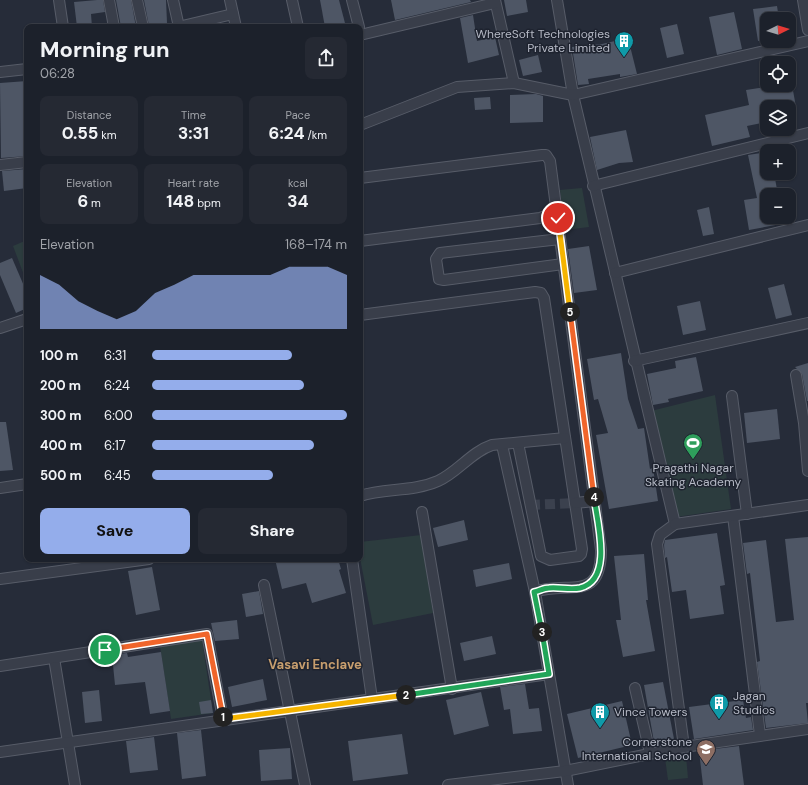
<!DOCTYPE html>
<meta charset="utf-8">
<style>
:root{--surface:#1c212b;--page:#252933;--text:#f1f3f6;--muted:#a0a3a9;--line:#3a3e47;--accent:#94adeb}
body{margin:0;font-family:"DM Sans",sans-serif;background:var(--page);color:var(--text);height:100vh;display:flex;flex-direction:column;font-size:15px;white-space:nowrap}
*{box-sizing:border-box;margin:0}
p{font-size:13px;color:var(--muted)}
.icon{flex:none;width:22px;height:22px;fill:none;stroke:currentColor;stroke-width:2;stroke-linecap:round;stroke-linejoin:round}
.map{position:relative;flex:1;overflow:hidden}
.sheet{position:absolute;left:24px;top:24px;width:339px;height:538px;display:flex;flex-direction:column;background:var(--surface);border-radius:8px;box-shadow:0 1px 3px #0004,0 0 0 1px var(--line)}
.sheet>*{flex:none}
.needle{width:26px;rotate:85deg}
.fabs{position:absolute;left:760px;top:12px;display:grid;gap:8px}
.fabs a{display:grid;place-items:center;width:36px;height:36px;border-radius:8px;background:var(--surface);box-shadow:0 1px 3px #0004,0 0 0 1px var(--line);font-size:20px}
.pin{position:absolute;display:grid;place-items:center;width:34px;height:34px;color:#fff;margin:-17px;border:2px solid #fff;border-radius:50%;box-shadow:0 1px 4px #0007}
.km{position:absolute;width:20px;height:20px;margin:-10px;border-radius:50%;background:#222;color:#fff;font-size:11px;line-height:20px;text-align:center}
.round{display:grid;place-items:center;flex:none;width:42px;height:42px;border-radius:8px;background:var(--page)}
.headline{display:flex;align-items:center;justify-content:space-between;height:68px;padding:0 16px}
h1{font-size:22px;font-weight:700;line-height:30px}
.metrics{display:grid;grid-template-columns:repeat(3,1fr);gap:6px;height:68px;padding:4px 16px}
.metrics div{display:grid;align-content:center;border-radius:8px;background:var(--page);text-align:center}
.metrics b{font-size:17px;font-weight:700}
.metrics small{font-size:11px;font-weight:400}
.metrics p{font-size:11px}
.chart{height:112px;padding:8px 16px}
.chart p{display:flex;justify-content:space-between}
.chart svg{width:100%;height:72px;margin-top:4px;fill:var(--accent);opacity:.7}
.primary-button{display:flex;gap:8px;margin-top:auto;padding:8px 16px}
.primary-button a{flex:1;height:46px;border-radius:8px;background:var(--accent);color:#111;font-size:16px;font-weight:700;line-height:46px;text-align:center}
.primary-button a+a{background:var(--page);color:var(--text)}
ul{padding:0 16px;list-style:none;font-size:13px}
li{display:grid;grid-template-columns:64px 48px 1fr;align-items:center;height:30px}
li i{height:10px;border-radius:5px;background:var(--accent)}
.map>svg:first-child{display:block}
</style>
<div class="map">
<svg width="808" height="785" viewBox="0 0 808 785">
<rect width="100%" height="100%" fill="#262c39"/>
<g fill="#2c3c3e">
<polygon points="582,188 589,227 565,230 560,190"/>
<polygon points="27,240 27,283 13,246"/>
<polygon points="715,395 731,509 676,517 651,411"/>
<polygon points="421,535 433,613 373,625 360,558 360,542"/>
<polygon points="202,640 213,713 171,719 160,646"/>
<polygon points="686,756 688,778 668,780 665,758"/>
</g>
<g fill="#4e5665">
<polygon points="97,0 103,0 105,12 91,14 92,27 77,27 74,2"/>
<polygon points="116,0 131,0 136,27 121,27"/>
<polygon points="144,0 166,0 167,23 149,26"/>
<polygon points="320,0 339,0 346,27 325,27"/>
<polygon points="391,0 470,0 471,2 395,20"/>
<polygon points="504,0 526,0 528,12 507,16"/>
<polygon points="777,6 779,19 767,19 767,40 758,41 753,9"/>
<polygon points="734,12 742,49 717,55 709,17"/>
<polygon points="473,15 477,41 495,37 499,55 468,63 460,18"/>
<polygon points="677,24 684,54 667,58 660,28"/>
<polygon points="628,38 637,74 620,77 620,74 588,79 589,84 578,85 572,47 602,44"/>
<polygon points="538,55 542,72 523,76 519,60"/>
<polygon points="27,81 27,124 26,124 27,156 1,158 0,83"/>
<polygon points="764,85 792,85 796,107 767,107 767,122 747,126 750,137 712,146 705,115 749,105 746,90 765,87"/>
<polygon points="536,94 543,96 543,122 510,123 510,95"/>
<polygon points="490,97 491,109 475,110 474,98"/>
<polygon points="626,130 633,162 619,163 597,170 590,137"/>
<polygon points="767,152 767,173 774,173 778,195 767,195 767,217 791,217 792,222 749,230 744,200 757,198 748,155"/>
<polygon points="27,169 27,188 4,191 2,171"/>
<polygon points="709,207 714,234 703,236 697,210"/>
<polygon points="589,246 597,290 574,293 568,249"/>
<polygon points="12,258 27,293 27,308 16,313 0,275 0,263"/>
<polygon points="784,284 792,315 776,319 768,288"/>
<polygon points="700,301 706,330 683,335 677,306"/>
<polygon points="621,353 628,399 638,429 644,428 650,469 653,468 658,501 609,509 596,435 608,433 598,399 594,400 587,359"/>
<polygon points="696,357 703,391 668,399 669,402 653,405 647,374 676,368 675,361"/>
<polygon points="808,363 808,401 807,401 802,374 795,367"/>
<polygon points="777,409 780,439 747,443 744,413"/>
<polygon points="0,422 6,422 13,470 0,471"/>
<polygon points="464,520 468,540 438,547 433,528"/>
<polygon points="717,533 725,585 720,586 724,614 690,619 686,590 672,592 667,557 665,558 664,545 665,540"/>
<polygon points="808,537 808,703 806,703 808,723 766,728 757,662 760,661 750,573 747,574 743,543 766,540 776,622 794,620 785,539"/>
<polygon points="644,554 648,600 646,600 655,651 623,657 616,620 621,620 614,556"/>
<polygon points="275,559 338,559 341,569 339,570 346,593 312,603 306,583 282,589"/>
<polygon points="509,563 512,579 476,587 473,570"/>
<polygon points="152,567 160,610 136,615 128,571"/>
<polygon points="259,591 263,614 246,617 242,594"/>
<polygon points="237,620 239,639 215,641 211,623"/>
<polygon points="492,636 496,654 464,661 460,643"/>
<polygon points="161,652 170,711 150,714 145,682 115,685 112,655 127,653 128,657"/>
<polygon points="263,679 267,700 232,707 228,687"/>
<polygon points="663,682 674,739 654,742 644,685"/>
<polygon points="525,684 529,709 539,708 542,731 513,734 510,709 504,710 500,687"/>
<polygon points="99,690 102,721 85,723 82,692"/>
<polygon points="481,692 489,726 454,735 446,700"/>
<polygon points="211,700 213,713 201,714 199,702"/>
<polygon points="743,700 746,718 751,717 753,730 694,739 689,707"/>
<polygon points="622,701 632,745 578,758 567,714"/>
<polygon points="201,730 206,776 182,779 177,733"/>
<polygon points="402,734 408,774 353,781 348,741"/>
<polygon points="154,737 158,770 130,773 126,741"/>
<polygon points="739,746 744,785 703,785 699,751"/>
<polygon points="290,748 292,779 261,781 259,750"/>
</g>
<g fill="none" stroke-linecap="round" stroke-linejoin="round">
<polyline stroke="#3b414e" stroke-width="10" stroke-dasharray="10 5" stroke-linecap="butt" points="530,505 575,503"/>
<g stroke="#575c68" stroke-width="12">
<g id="street">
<polyline points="59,0 63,27"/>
<polyline points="109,0 114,27"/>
<polyline points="137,0 143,27"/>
<polyline points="173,0 179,27"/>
<polyline points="230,0 236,27"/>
<polyline points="292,0 298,27"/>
<polyline points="352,0 359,27"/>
<polyline points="495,0 514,83"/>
<polyline points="557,0 573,95 675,524 660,535 657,544 684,747"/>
<polyline points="803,0 808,30"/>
<polyline points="178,27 233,14"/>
<polyline points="360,35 495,3"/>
<polyline points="0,72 27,69"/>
<polyline points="360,125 457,87 514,83 573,95 808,41"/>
<polyline points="0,165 27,162"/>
<path d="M360,178L542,155H546L550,161L601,550C601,604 567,580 535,592"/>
<polyline points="593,186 808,133"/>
<polyline points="560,239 440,253 436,259 439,279 444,280 563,264"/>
<polyline points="360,241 540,218 557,211"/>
<polyline points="615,273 808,225"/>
<polyline points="360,315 535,292 541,293 544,298 582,549 581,554 579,556 550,560 541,556 518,443"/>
<polyline points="0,328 27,319"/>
<polyline points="634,361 808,323"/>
<polyline points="796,375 804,423 808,471"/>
<polyline points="732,396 747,514"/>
<polyline points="502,445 535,592 568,785"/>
<polyline points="0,488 27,484"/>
<path d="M360,496C385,488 413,492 438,481C458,472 471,452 492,445L565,438"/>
<polyline points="575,503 595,501"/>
<polyline points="422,512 452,689"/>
<polyline points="733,516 760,735"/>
<polyline points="675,524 808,505"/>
<polyline points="352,559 372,699"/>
<polyline points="0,579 149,559"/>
<polyline points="264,585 305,785"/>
<polyline points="54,658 75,785"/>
<polyline points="0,666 207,634 223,719"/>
<polyline points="635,688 650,753"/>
<polyline points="0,752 549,674"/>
<polyline points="448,785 565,771 684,747 808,729"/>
</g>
</g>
<use href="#street" stroke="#393e4a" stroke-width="10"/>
</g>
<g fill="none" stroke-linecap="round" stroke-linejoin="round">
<g stroke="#fff" stroke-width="8">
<polyline id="split-1" points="105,650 207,634 223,717"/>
</g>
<g stroke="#fff" stroke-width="8">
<polyline id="split-2" points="223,717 223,719 406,695"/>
</g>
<g stroke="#fff" stroke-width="8">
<polyline id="split-3" points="406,695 549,674 542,632"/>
</g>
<g stroke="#fff" stroke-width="8">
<path id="split-4" d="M542,632L534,592C539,591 544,588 549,588C559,587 570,590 580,588C614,580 597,521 594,497"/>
</g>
<g stroke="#fff" stroke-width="8">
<polyline id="split-5" points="570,312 594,497"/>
</g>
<g stroke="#fff" stroke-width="8">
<polyline id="split-6" points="558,218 570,312"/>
</g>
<use href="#split-1" stroke="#f0652b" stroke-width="5"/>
<use href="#split-2" stroke="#f5b400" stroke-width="5"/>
<use href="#split-3" stroke="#22a559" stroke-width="5"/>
<use href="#split-4" stroke="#22a559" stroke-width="5"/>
<use href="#split-5" stroke="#f0652b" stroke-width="5"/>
<use href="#split-6" stroke="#f5b400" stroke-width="5"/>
</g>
<defs>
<g id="building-pin" transform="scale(1)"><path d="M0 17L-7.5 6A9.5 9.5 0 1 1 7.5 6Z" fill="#0f9aa8" stroke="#1e232f"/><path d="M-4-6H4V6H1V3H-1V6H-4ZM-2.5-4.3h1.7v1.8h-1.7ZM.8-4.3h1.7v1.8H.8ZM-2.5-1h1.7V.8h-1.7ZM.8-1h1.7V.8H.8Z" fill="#fff"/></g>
<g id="stadium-pin" transform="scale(1)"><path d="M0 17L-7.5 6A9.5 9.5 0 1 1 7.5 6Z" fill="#2e9e5b" stroke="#1e232f"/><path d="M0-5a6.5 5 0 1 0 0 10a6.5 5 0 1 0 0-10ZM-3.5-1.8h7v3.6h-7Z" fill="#fff"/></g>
<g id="school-pin" transform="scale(1)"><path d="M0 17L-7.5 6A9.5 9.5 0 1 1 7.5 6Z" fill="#8d6e63" stroke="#1e232f"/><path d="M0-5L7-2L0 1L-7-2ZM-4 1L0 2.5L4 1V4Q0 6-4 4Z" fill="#fff"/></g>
</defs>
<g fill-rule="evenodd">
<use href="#building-pin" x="624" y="41"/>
<use href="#stadium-pin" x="693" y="443"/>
<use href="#building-pin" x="719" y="703"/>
<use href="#building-pin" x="600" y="712"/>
<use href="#school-pin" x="706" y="749"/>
</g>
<g text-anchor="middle" stroke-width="3" stroke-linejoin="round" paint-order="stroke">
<g font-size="12" fill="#b5b9c5" stroke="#1e232f" text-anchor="end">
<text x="610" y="38">WhereSoft Technologies<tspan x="610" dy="14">Private Limited</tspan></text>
<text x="693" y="472" text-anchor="middle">Pragathi Nagar<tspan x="693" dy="14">Skating Academy</tspan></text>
<text x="733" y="700" text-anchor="start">Jagan<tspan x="733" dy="14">Studios</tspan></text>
<text x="614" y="716" text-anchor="start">Vince Towers</text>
<text x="692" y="746">Cornerstone<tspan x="692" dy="14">International School</tspan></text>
</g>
<g font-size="13" font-weight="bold" fill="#c79e6e" stroke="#1e232f">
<text x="315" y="669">Vasavi Enclave</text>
</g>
</g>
</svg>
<div class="fabs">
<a><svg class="needle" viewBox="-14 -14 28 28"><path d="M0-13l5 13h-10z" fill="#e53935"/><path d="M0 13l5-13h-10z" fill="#a0a3a9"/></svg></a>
<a><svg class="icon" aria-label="locate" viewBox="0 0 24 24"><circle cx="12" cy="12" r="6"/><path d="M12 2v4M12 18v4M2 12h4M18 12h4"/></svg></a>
<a><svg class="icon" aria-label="layers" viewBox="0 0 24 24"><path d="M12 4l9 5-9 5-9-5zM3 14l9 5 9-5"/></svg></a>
<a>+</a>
<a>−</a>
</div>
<div class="pin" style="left:105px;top:650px;background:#1e9e55"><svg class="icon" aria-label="arrive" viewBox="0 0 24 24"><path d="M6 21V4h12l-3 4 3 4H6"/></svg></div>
<div class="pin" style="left:558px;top:218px;background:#d93025"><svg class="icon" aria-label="check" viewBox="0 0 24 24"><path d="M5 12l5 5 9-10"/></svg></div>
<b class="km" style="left:223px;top:717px">1</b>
<b class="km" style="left:406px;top:695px">2</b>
<b class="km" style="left:542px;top:632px">3</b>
<b class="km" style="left:594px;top:497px">4</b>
<b class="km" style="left:570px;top:312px">5</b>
<section class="sheet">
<div class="headline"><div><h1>Morning run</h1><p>06:28</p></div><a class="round"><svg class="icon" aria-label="share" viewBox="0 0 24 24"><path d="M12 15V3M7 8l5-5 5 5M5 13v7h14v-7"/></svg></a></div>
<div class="metrics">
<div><p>Distance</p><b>0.55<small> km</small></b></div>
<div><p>Time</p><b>3:31</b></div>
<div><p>Pace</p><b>6:24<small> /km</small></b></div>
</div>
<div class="metrics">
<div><p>Elevation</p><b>6<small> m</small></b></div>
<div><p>Heart rate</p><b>148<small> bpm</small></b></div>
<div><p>kcal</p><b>34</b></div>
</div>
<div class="chart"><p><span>Elevation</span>168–174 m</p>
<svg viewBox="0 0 160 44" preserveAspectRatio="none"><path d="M0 44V11L10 17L20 27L30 33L40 38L50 33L60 22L70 17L80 11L90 11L100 11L110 11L120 11L130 6L140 6L150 6L160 11V44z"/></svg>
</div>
<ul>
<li><b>100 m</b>6:31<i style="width:72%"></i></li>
<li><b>200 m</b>6:24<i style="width:78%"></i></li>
<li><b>300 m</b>6:00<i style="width:100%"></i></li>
<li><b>400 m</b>6:17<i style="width:83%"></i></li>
<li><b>500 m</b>6:45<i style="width:62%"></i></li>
</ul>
<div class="primary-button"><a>Save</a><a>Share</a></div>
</section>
</div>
